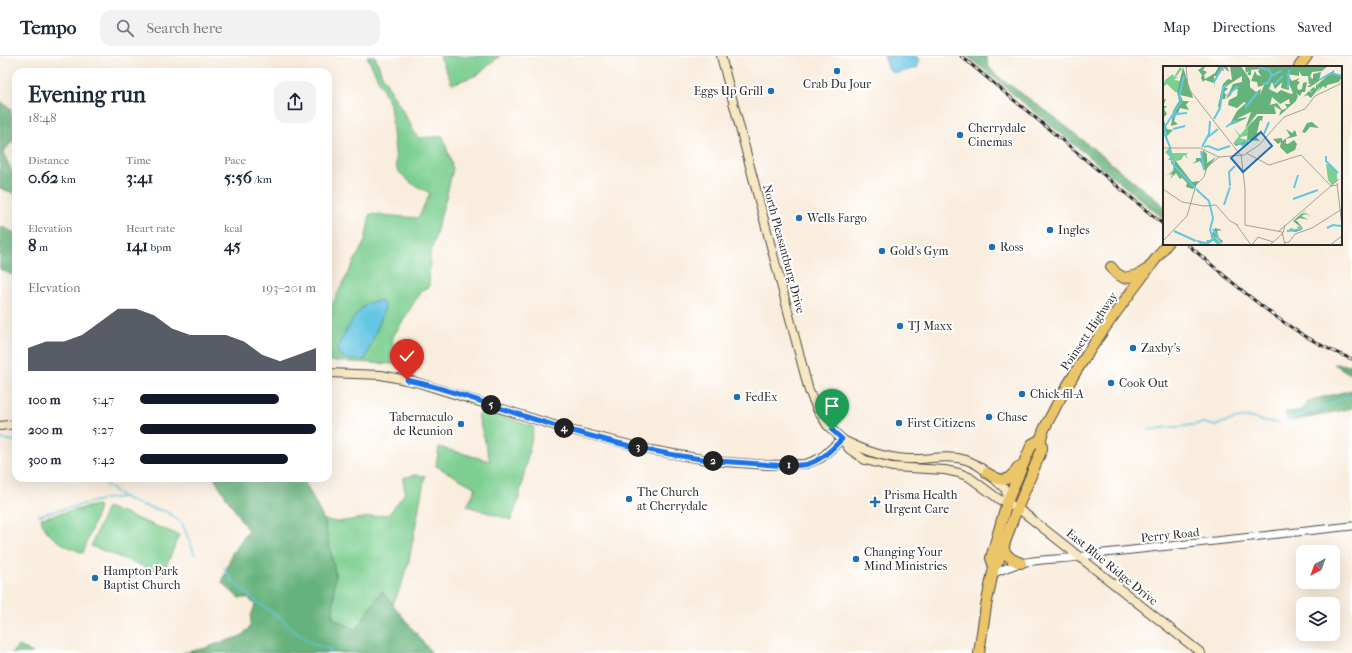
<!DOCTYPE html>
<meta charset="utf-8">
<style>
:root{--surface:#fff;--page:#f2f2f3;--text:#1f2937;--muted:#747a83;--line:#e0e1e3;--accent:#111827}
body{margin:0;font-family:"IM FELL French Canon",serif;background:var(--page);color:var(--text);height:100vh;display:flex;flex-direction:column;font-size:15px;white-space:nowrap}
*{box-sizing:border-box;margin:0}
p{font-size:13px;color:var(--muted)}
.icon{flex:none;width:22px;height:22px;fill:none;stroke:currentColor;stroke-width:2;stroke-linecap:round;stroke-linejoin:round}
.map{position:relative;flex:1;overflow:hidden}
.side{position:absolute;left:12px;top:12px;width:320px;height:414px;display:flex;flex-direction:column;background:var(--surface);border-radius:12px;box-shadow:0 4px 16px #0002}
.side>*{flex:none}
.needle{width:26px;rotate:221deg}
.controls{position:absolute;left:1296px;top:489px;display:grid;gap:8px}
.controls a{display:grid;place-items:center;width:44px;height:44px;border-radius:8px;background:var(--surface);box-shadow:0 4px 16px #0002;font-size:20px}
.pin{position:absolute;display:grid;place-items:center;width:34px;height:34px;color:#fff;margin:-41px -17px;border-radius:50% 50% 50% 0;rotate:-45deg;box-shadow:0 0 4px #0007}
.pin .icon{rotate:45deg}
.km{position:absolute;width:20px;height:20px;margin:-10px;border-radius:50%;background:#222;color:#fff;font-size:11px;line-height:20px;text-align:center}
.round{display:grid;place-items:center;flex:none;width:42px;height:42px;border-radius:12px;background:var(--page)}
.head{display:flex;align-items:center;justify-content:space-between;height:68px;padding:0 16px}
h1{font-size:22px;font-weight:800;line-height:30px}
.stats{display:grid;grid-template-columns:repeat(3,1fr);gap:6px;height:68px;padding:4px 16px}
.stats div{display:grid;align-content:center}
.stats b{font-size:17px;font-weight:800}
.stats small{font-size:11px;font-weight:400}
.stats p{font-size:11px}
.chart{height:112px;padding:8px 16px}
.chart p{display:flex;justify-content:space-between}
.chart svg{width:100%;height:72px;margin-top:4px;fill:var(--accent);opacity:.7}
ul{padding:0 16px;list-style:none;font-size:13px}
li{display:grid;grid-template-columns:64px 48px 1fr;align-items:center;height:30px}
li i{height:10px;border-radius:5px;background:var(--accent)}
header{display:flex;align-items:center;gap:24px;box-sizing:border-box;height:56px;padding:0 20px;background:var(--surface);border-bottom:1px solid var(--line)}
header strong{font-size:19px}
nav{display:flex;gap:22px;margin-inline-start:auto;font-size:14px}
.search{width:280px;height:36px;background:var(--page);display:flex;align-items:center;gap:10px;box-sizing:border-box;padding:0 14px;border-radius:12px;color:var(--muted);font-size:15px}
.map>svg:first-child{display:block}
</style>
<header>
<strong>Tempo</strong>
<div class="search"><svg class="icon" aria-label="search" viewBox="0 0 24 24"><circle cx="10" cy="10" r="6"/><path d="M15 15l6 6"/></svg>Search here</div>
<nav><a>Map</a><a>Directions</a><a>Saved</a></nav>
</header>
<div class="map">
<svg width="1352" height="597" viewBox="0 0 1352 597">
<rect width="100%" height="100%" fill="#fff"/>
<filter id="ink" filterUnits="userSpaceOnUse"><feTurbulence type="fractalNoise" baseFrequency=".025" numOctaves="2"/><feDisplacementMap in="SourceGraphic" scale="8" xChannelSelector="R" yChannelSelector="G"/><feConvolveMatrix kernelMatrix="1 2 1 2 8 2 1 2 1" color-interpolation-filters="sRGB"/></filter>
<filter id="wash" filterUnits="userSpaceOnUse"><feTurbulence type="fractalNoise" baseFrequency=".012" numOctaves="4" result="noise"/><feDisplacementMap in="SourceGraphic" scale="16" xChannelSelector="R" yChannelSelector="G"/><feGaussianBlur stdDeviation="0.9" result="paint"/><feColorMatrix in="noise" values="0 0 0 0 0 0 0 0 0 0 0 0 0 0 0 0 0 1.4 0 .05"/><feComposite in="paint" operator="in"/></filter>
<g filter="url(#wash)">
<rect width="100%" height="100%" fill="#f9edde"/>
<g fill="#7dcf91" stroke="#547d5e">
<polygon points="367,0 375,0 382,19 418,82 443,80 453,113 446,141 430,199 429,230 421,235 393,281 391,299 394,308 328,305 328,256 365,185 370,158 418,162 430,137 411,127 397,114 390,48"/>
<polygon points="440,0 500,0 477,19 452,28"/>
<polygon points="483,354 534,371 518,446 511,464 467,450 476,432 436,410 439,391 490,405 478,359"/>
<polygon points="415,419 425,420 409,504 402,527 393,548 382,535 356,574 333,563 335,517 324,464 338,466 389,458 405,437 403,422"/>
<path d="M97,449L99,452L83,497C66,490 45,482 41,462Z"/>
<polygon points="107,451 179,479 163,518 91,490"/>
<polygon points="19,590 33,597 11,597"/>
</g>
<g fill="#66b27b" stroke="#486e53">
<polygon points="967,0 986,0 989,11 996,19 1053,60 1164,150 1164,163"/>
<polygon points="0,45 10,52 16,81 3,96 16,124 16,138 0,132"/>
<polygon points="0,170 16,177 16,221 0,213"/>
<polygon points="1334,308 1352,309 1352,319"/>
<polygon points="1352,334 1352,352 1308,362 1288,365 1285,356 1299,355 1311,344"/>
<polygon points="214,422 303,422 324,464 335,517 333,562 356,574 382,535 432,597 183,597 205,592 241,580 250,571 251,560 255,549 248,542 239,542 222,527 232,497 248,475"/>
</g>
<g fill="#63c6e2" stroke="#477886">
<polygon points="884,0 916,0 920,4 917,12 896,17 891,16 888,11"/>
<path d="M381,245L385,252L365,304L347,303L339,299L337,292C344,280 354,256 366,249C370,245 375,245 381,245Z"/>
</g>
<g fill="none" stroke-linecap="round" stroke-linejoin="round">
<g stroke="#63c6e2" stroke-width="1.5">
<polyline points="1286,365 1306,356 1335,347 1340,343 1352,341"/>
<polyline points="1149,374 1169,371 1179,371 1204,367 1216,370 1222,367 1235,363 1248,361 1259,364 1277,367"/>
<polyline points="0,383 16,385"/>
<polyline points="105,428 123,441 141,449 167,456 182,467 195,499"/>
<polyline points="104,443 123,441"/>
<polyline points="39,459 101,444"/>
<polyline points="224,512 233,526 252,542 283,564 294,575 313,588 328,593 332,597"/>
</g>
</g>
</g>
<g filter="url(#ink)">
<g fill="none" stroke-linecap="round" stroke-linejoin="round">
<g stroke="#4a4846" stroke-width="9">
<path id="tertiary" d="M992,518C1002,514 1012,509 1021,507C1046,502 1071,504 1095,498L1352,470"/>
</g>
<g stroke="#4a4846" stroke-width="10">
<g id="secondary">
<polyline points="721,0 809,335 817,353 827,369 842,383 849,393 865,404 892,411 945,414 959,417 969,421 1000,444 1007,446 1024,457 1201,597"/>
<polyline points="328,317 381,319 416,326 566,373 651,394 713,405 768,409 806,408 821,402 842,383"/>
<polyline points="0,370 16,368"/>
<path d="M843,384C864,394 884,402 908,403C927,404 947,398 966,404C982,409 994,423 1006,434L1007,445"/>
</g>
</g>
<g stroke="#4a4846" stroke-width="12">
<g id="trunk">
<polyline points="1299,11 1307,0"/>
<polyline points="1111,211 1116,217 1124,222 1138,219 1146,214"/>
<path d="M987,417C1002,426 1007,428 1018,411"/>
<path d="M1003,492C1007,501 1012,504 1021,507"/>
<polyline points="994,511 991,502 1007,446 1032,388 1041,383"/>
<path d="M979,597L986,550L994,511L999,504L1013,463L1042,393C1042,390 1041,386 1041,383C1042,374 1052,359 1056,350C1087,292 1128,240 1167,188"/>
</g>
</g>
<use href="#tertiary" stroke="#fff" stroke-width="7"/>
<use href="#secondary" stroke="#f7e8c3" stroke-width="8"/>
<use href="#trunk" stroke="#ebc669" stroke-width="10"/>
<g stroke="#2b2b2b" stroke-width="3">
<g id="rail">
<polyline points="961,0 1164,169"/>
<path d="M1187,188C1237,230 1290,280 1352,303"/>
</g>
</g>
<use href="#rail" stroke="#fff" stroke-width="1.5" stroke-dasharray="4.5" stroke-linecap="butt"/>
</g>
</g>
<g fill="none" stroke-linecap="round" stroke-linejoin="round" filter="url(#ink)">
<g stroke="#fff" stroke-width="8">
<path id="route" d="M407,324C452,333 496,352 540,365C607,386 677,404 748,407C765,408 792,412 808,408C822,404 832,393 842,383L832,374"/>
</g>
<use href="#route" stroke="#1a73e8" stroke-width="5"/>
</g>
<g fill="#1f6fb2" stroke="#fff" stroke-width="1.5">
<circle cx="837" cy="15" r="4"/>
<circle cx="771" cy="35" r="4"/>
<circle cx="960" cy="79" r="4"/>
<circle cx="799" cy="162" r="4"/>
<circle cx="1050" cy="174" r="4"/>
<circle cx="992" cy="191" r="4"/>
<circle cx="882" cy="195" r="4"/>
<circle cx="900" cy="270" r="4"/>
<circle cx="1133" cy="292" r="4"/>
<circle cx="1111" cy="327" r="4"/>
<circle cx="1022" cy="338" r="4"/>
<circle cx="737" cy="341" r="4"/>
<circle cx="989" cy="361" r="4"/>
<circle cx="899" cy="367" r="4"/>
<circle cx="461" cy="368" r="4"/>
<circle cx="629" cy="443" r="4"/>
<path d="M873 440h4v4h4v4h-4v4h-4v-4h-4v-4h4z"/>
<circle cx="856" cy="503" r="4"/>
<circle cx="95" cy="522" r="4"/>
</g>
<g text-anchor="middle" stroke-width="4" stroke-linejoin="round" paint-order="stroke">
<g font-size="12" fill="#2b2b2b" stroke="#fff" text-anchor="start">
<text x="837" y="32" text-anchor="middle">Crab Du Jour</text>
<text x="763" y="39" text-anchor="end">Eggs Up Grill</text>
<text x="968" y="76">Cherrydale<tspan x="968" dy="14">Cinemas</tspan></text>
<text x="807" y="166">Wells Fargo</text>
<text x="1058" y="178">Ingles</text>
<text x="1000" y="195">Ross</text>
<text x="890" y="199">Gold's Gym</text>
<text x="908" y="274">TJ Maxx</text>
<text x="1141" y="296">Zaxby's</text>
<text x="1119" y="331">Cook Out</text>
<text x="1030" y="342">Chick-fil-A</text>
<text x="745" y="345">FedEx</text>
<text x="453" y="365" text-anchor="end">Tabernaculo<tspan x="453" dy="14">de Reunion</tspan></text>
<text x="997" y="365">Chase</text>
<text x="907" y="371">First Citizens</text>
<text x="637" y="440">The Church<tspan x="637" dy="14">at Cherrydale</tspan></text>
<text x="884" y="443">Prisma Health<tspan x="884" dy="14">Urgent Care</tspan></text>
<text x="864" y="500">Changing Your<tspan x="864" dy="14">Mind Ministries</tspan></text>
<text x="103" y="519">Hampton Park<tspan x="103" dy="14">Baptist Church</tspan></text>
</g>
<g font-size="12" fill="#2b2b2b" stroke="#fff">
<text transform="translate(784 193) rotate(75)" y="4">North Pleasantburg Drive</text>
<text transform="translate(1089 275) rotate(-56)" y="4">Poinsett Highway</text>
<text transform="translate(1170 479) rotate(-6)" y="4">Perry Road</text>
<text transform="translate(1112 511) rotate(39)" y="4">East Blue Ridge Drive</text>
</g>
</g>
<g transform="translate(1163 10)">
<rect width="179" height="179" fill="#f9edde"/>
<path d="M17,1L19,3L12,12L17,10L11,14L17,15L15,26H12L4,18L0,21L2,14L10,8L11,11ZM91,53L84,66L98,67L89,72L87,69L78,71L77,72L84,74L85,77L81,81L77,78L74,80L71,76L76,70L70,61L77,69ZM7,81L9,87H25L23,89L25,93L21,89L18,94L13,95L17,104L28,114L18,105L12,94L11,102L24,116L11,104L0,112L10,104V94H5L7,91L2,86ZM163,98L168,99L174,105V115L169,119L165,114Z" fill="#7dcf91"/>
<path d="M41,0L42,1L40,4L44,6L41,9L42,13L52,7L56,0H64L66,6L60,1L61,5L59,4L55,10H51L52,22L51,17L42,14L40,16L38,12L39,9L35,4ZM67,0H78L87,14V21L93,26L98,23L97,29L101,19L95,21L94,16L88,15L92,5L94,9L98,10L95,5L97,3L88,4V9H84L86,5L83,7L82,0H165L159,5L149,6L147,11L150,13V8L158,6L156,15L147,21H144L148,18H146L145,10H139L136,5V10L124,8L129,15L137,12L134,15L137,16L134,20L135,24L139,23L140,17L144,16L142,26H139L137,30L133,27L135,30L133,35L116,50L118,44L111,40L113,48H94L82,63L88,46L73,53L84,51L82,53L68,59V56L74,45L83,37L81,36L74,42L65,39L66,34L74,30L75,23L69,24L68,29L63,33L70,18L79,16V10L62,21L65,23L61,26L63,29L62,33H58L57,45L55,40L60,18L65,13L69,14ZM109,16L112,23L119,16L118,22L126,24V18L130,27L128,28L118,24L114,27L106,23ZM109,31L117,38L126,33L127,38H122L124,42L119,44L114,37L107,39ZM20,1L30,32L17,29L20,35H26L23,39L26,44L17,42L15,47H24L13,49L11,55L15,58L8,60L10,45L16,35L14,26ZM171,4V7L179,10L176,16L164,19L163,22L160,20L154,27L157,22V21L148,32L144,29L140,31L146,25L149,27L147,24L151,21L153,23V19L155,17L154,21L156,17ZM3,33L0,40H4L1,43L4,48L0,52L4,63L10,64L4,70L6,81L0,54V34ZM95,50H100L99,55L97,54L93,71L97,75L86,74L81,81L77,78L73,80L70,77L76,78L84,74L85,61ZM149,56L156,62L147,61L142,67L139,66L144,57ZM123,63L129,67L132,64L134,70L123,73V78L121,76V77L125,78L131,74L134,78L132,84L124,88L117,81L118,76L115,78L110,73L119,72V75L127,70ZM40,84L44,88V97L53,91L42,105L37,95L29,98L33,95V92H38ZM12,94L29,116L36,115L30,123L23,121L24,117L14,106L19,112L17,113L13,107L7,113L10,108L6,109L11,104ZM144,143L139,148L143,147L148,151L143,148L138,150L146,154L137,152L132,155H134L139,161L140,163L136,162L138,164L133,166L126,165L123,169L128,162L132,164L136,163L134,160L139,162L130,155ZM52,162L59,164L54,165L56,172L60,175L59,177L51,170L58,179L51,174L45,178L48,179H39L35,177L44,178V174L49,175L47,165L50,167Z" fill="#66b27b" fill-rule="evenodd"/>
<path fill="none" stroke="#63c6e2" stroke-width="2" d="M96,1L106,4L109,9M156,14L168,7L179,10M51,16L60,0M100,18L105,17L108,10L118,5M111,19L120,10M125,22L126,4M64,30L75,20M57,42L60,21L65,19M82,42L95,26M9,52L13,48L24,47M51,53L57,42M63,61L71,55L75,56M10,63L22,60M0,64L7,81M3,66L1,62L18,36L16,31L21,10M101,68L106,56M45,71L55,63M73,77L81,79L85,74M7,81L9,97L32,122M39,81L46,68L47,55M41,81L45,80L55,84L67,80M38,85L41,104M163,90V95L175,107M67,120L66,106L72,100M131,122L135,109M33,123L46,135L50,152L47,164L52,175L57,179M130,133L155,124M61,139L67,121M164,162L170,159L178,160M50,163L58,177M11,165L33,175M124,165L139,163M34,175L42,177L51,173"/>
<path fill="none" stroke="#a79f96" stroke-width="1" d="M23,0L25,22L79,91M0,82H37L56,91M83,87L106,99L138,89L168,120L174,119M78,88L82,123V159M56,91L81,89L96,79L121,51L142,43L152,30L179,17M174,117L179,160M0,123L19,136L41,140L53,139L67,155L75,159M73,158L88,179M82,159L119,166L122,179M116,165L176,113M0,175L24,150L33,119L41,111L44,101L56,91M121,177L126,176L132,168L149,162L179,143M89,179L95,171L110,176M107,179L120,167L122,159M167,179L179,170"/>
<path fill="#1f6fb2" fill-opacity="0.15" stroke="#1f6fb2" stroke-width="2" d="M98,66L109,80L80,106L68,92Z"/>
<rect width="179" height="179" fill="none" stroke="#2b2b2b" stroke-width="2"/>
</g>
</svg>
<div class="controls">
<a><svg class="needle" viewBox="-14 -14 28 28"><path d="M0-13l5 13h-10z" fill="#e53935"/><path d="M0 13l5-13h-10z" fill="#747a83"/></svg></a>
<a><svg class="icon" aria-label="layers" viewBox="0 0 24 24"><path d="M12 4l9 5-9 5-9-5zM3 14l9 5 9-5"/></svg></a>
</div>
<div class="pin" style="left:832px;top:374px;background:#1e9e55"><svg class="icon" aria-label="arrive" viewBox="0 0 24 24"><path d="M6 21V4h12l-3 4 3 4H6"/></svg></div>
<div class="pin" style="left:407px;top:324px;background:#d93025"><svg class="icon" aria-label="check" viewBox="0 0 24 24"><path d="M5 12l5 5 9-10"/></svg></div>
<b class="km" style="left:789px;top:409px">1</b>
<b class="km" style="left:713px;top:405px">2</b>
<b class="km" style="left:638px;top:391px">3</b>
<b class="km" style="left:564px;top:372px">4</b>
<b class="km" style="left:491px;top:349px">5</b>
<section class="side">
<div class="head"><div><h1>Evening run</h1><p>18:48</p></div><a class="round"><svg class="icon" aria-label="share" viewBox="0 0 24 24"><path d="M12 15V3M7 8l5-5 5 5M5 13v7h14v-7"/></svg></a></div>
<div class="stats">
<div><p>Distance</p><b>0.62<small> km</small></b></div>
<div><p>Time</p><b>3:41</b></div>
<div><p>Pace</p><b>5:56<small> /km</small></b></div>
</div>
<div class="stats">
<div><p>Elevation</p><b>8<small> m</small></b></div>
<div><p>Heart rate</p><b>141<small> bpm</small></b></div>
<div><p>kcal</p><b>45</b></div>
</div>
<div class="chart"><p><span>Elevation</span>193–201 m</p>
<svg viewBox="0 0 160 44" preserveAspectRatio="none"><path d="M0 44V30L10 26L20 26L30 22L40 14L50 6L60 6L70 10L80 18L90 22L100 22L110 22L120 26L130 34L140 38L150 34L160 30V44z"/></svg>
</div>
<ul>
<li><b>100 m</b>5:47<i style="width:79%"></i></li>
<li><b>200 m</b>5:27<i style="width:100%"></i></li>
<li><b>300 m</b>5:42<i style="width:84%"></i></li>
</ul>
</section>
</div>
